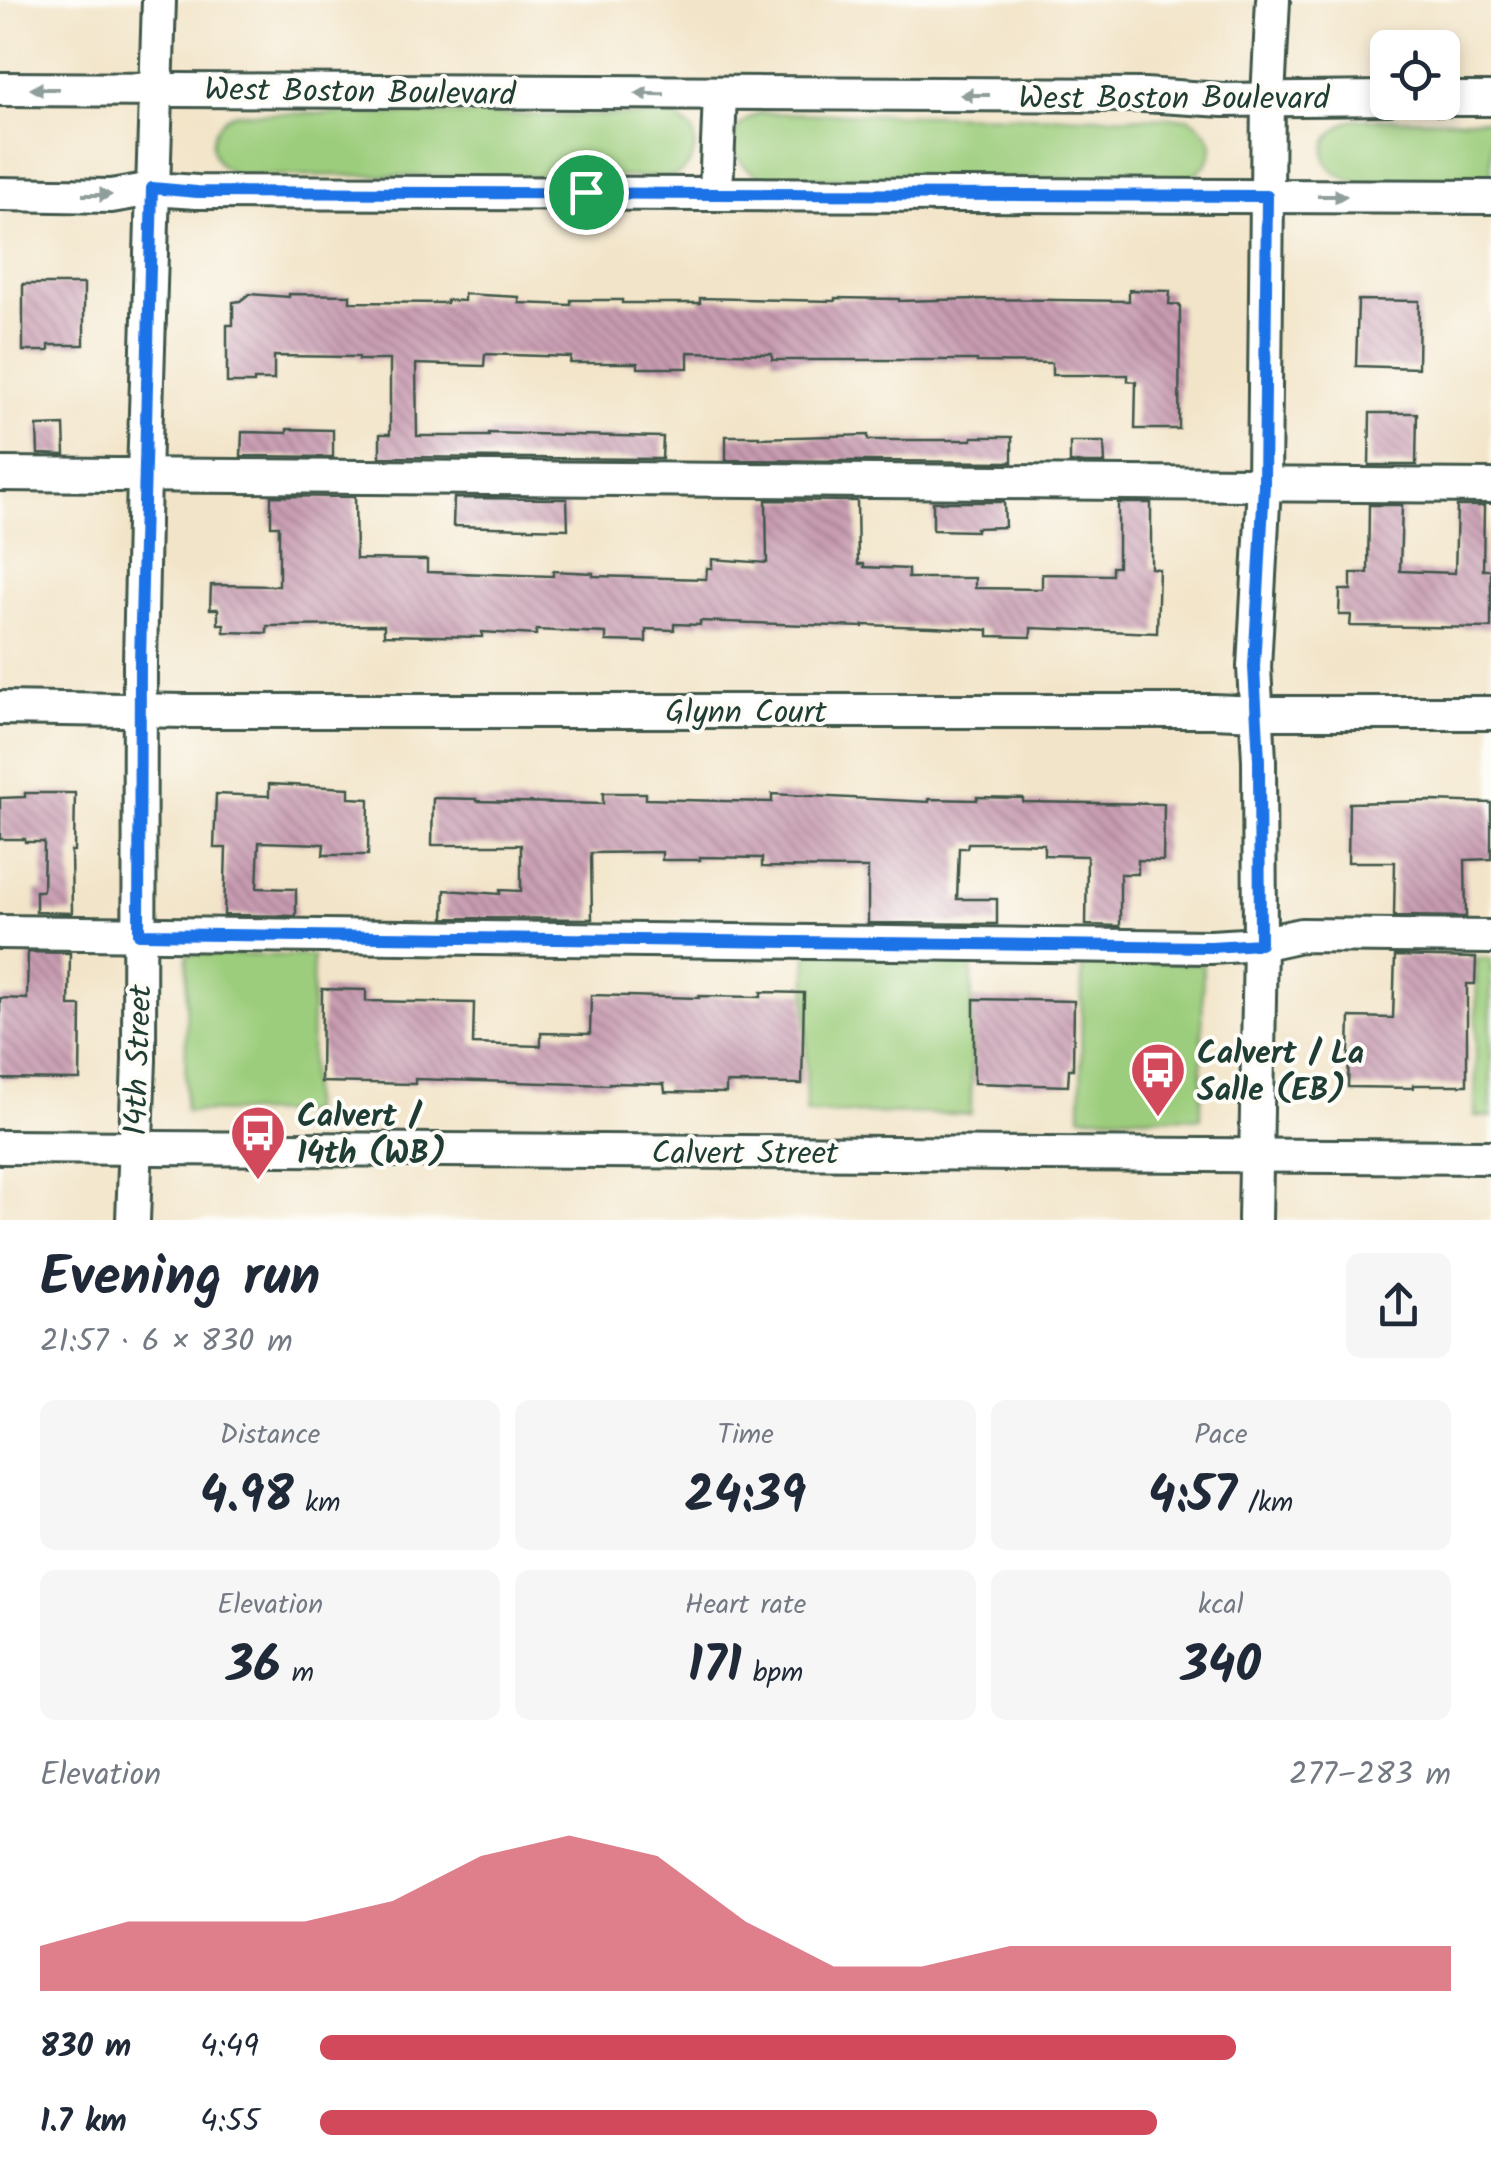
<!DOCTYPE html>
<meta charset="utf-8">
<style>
:root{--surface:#fff;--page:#f6f6f7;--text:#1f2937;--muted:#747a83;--accent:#d1495b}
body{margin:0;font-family:Kalam,sans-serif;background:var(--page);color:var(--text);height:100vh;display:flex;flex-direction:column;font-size:38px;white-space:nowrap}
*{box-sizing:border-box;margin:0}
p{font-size:32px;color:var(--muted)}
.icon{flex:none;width:55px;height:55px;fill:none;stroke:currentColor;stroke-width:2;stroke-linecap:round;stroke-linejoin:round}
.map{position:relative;height:1220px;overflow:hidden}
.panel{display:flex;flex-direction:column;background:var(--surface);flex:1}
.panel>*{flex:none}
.controls{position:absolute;left:1370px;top:30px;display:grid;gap:20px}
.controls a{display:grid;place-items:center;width:90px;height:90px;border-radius:15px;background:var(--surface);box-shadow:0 5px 15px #0003;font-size:50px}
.pin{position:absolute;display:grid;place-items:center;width:85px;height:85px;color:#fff;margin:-42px;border:5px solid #fff;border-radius:50%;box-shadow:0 2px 10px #0007}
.round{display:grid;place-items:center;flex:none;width:105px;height:105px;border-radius:15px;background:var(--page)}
.headline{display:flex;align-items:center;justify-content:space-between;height:170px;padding:0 40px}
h1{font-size:55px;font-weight:700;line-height:75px}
.stats{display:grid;grid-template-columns:repeat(3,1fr);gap:15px;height:170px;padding:10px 40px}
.stats div{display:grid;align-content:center;border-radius:15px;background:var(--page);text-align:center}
.stats b{font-size:50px;font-weight:700}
.stats small{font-size:28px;font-weight:400}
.stats p{font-size:28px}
.chart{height:280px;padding:20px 40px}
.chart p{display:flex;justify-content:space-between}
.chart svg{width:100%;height:180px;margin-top:10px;fill:var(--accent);opacity:.7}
ul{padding:0 40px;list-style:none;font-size:32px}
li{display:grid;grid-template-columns:160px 120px 1fr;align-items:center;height:75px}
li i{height:25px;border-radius:12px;background:var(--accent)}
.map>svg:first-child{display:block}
</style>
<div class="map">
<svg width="1491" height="1220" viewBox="0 0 1491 1220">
<defs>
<pattern id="building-back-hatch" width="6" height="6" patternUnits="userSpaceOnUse" patternTransform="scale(2.5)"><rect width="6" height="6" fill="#c89bb1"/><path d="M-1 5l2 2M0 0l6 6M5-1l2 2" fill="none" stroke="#a28091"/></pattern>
</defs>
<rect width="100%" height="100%" fill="#fdfcf7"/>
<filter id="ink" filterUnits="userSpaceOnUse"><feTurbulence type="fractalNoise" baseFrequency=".01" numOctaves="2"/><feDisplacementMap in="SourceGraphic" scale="20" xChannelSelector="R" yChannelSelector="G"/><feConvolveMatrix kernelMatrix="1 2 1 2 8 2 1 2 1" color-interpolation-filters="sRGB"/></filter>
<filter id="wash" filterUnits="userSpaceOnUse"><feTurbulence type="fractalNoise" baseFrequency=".0048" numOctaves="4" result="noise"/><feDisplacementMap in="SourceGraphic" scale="40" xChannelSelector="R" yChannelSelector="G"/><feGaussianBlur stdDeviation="2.25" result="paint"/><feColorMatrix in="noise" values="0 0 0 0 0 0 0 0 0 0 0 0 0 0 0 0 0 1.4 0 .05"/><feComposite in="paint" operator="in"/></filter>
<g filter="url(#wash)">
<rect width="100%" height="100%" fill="#f2e4c8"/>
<g fill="#9ccd7c" stroke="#5e8558" stroke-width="2.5">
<path d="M236,113L675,116L693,131C698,152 693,168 672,177L240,175C235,173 229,171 224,168C203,151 213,120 236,113Z"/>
<path d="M759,113L1189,118C1221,138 1218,156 1191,179L763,178C728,160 719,132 759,113Z"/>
<path d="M1354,119L1491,120V183L1358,182C1314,173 1315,134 1354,119Z"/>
<polygon points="807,950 972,952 971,1114 806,1113"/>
<polygon points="187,954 313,956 310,1113 185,1111"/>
<polygon points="1477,958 1491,958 1491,1117 1475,1116"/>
<polygon points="1082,962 1203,963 1201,1118 1081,1116"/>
</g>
<g id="blocks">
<g fill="url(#building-back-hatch)">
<polygon points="23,284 84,284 84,345 49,345 49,351 23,351"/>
<polygon points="1129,290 1170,291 1169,304 1180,305 1179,429 1135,429 1136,382 1128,381 1128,375 1052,375 1052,363 977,362 977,360 772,360 772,354 688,352 688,368 638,368 638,363 570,363 571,357 485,354 484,366 416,364 417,436 489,436 489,433 663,437 662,459 380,457 380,434 390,434 390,360 359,360 359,357 274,356 274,380 254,380 254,383 227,383 227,325 233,325 233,302 240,301 249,294 289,297 289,294 350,295 350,302 447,303 447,300 464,301 464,294 519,297 519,303 571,305 571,300 622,300 622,303 700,303 700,298 835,301 835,298 899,299 899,301 977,299 1129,301"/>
<polygon points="1358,300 1419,301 1418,368 1356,366"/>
<polygon points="1370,413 1417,413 1416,465 1369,465"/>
<polygon points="64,425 65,455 38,454 37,426"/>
<polygon points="287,429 333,430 333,457 241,456 242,432 287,433"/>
<polygon points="868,435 868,440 972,440 972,437 1012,437 1012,462 726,460 726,436 759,436 759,438"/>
<polygon points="1070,442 1104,442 1105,463 1070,463"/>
<polygon points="271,496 355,497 356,559 427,560 427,572 553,576 553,571 593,573 593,576 706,579 707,568 712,568 712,559 767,563 766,500 857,501 858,564 864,564 864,567 908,569 908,578 975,578 975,588 1042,589 1042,574 1112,575 1112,567 1118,567 1118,503 1151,503 1151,568 1159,569 1157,633 1031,628 1031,637 988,636 988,630 932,627 863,625 863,627 700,621 700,625 674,624 674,630 646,629 646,642 606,641 606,633 536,630 536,635 482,632 482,637 384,635 384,625 267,626 267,633 224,632 224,624 218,624 218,609 210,609 211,585 279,586 279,526 271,526"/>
<polygon points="454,498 567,499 568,529 453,526"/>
<polygon points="933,502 1004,502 1005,527 976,528 976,531 933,530"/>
<polygon points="1369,505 1402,505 1400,571 1455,573 1457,506 1484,506 1483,570 1491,570 1491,628 1350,626 1351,615 1339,615 1340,590 1351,590 1351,573 1368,573"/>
<polygon points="269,784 349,788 349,798 369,799 368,855 323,855 324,844 259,842 257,888 296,889 296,916 224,915 226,848 214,848 216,794 269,796"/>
<polygon points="25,793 75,793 74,851 71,851 72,913 36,912 36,891 43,891 44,842 25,842 25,839 0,839 0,798 25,797"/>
<polygon points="603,793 646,793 646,799 723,801 772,802 772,794 929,802 929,799 977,800 977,797 1023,798 1023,802 1164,804 1163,861 1138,860 1138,874 1120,874 1120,926 1086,925 1087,856 1044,855 1044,844 1019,843 968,843 967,848 959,848 957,899 997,899 997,924 868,923 868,868 762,867 762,858 700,857 700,860 662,860 662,852 591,853 592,919 444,918 445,890 500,894 500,890 521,891 521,845 432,845 433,798 477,799 477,801 603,804"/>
<polygon points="1432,801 1491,803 1491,859 1465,860 1466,917 1394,916 1395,862 1348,862 1349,803"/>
<polygon points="28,952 70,953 69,1006 81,1006 80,1080 0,1079 0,998 27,999"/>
<polygon points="1395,956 1476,958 1475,984 1467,984 1467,1085 1413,1085 1413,1088 1348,1087 1350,1017 1393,1018"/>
<polygon points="322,989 366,990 366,1001 474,1003 473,1044 541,1046 541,1033 590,1034 591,995 699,998 699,996 761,997 761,992 804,993 802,1084 726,1083 726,1093 665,1092 664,1084 609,1083 609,1085 415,1079 415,1084 321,1082"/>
<polygon points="974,999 1074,1001 1073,1069 1069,1069 1068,1086 974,1083"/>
</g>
</g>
</g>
<g filter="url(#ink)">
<use href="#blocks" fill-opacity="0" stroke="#3f564a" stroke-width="2.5"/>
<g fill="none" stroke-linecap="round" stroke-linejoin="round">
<g stroke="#3f564a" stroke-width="38">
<g id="minor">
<polyline points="0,89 1144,95 1223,100 1388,98"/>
<polyline points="1442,99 1491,99"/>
<polyline points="716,193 720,94"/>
<polyline points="0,194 111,196 152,189 197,192 1491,197"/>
<polyline points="0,474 1491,486"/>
<polyline points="0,708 187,711 1213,711 1257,713 1491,713"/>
<polyline points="0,932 1211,947 1260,944 1301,935 1491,937"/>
<polyline points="0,1147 1491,1157"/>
<polyline points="133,1220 139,1060 140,662 144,475 159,0"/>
<polyline points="1255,1220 1260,944 1259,760 1254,667 1264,485 1268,98 1273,0"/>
</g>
</g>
<use href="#minor" stroke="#fff" stroke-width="32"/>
</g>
<defs><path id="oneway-solid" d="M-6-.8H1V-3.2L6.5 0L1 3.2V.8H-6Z" transform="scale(2.5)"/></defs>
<g fill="#8f9e9a">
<use href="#oneway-solid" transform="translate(45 89) rotate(-180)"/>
<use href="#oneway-solid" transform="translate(650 94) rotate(-179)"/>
<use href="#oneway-solid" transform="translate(975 95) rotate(-180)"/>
<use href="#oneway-solid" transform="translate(97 195)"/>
<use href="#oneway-solid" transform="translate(1332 196)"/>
</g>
</g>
<g fill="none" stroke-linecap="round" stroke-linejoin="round" filter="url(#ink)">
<g stroke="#fff" stroke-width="20">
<polygon id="route" points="152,188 197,192 1267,196 1264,485 1254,667 1259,760 1260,944 1211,947 139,934 140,662"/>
</g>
<use href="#route" stroke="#1a73e8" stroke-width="12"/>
</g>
<defs>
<g id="bus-pin" transform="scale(2.875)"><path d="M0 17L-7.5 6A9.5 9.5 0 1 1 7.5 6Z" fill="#d1495b" stroke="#fdfcf7"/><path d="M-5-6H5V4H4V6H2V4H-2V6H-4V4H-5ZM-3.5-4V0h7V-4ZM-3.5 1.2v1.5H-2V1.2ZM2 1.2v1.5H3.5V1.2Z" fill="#fff"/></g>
</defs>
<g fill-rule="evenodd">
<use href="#bus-pin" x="1158" y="1070"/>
<use href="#bus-pin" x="258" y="1133"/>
</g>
<g text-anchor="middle" stroke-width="8" stroke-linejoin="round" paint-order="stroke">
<g font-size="32" fill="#1f3d34" stroke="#fdfcf7">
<text transform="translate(360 91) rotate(1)" y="11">West Boston Boulevard</text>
<text x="1174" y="108">West Boston Boulevard</text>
<text x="746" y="722">Glynn Court</text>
<text transform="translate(137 1060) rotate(-88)" y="11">14th Street</text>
<text x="745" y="1163">Calvert Street</text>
</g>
<g font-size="32" font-weight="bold" fill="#1f3d34" stroke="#fdfcf7" text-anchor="start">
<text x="1197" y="1063">Calvert / La<tspan x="1197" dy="37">Salle (EB)</tspan></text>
<text x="297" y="1126">Calvert /<tspan x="297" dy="37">14th (WB)</tspan></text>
</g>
</g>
</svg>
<div class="controls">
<a><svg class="icon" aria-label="locate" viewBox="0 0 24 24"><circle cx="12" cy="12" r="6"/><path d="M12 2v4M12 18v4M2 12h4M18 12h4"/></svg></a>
</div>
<div class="pin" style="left:586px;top:192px;background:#1e9e55"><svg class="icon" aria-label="arrive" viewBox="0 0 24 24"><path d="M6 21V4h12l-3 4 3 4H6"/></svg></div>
</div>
<section class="panel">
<div class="headline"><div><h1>Evening run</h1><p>21:57 · 6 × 830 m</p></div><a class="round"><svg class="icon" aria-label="share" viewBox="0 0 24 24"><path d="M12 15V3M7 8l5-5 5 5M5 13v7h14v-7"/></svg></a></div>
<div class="stats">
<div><p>Distance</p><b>4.98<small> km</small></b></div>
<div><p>Time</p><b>24:39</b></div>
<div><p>Pace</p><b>4:57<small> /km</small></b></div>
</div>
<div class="stats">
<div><p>Elevation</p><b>36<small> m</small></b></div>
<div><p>Heart rate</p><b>171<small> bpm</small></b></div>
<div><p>kcal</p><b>340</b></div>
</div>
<div class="chart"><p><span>Elevation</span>277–283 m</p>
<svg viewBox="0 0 160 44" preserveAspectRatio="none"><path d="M0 44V33L10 27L20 27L30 27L40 22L50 11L60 6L70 11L80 27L90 38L100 38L110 33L120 33L130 33L140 33L150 33L160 33V44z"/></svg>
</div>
<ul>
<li><b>830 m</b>4:49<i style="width:81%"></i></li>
<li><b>1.7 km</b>4:55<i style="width:74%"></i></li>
</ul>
</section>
